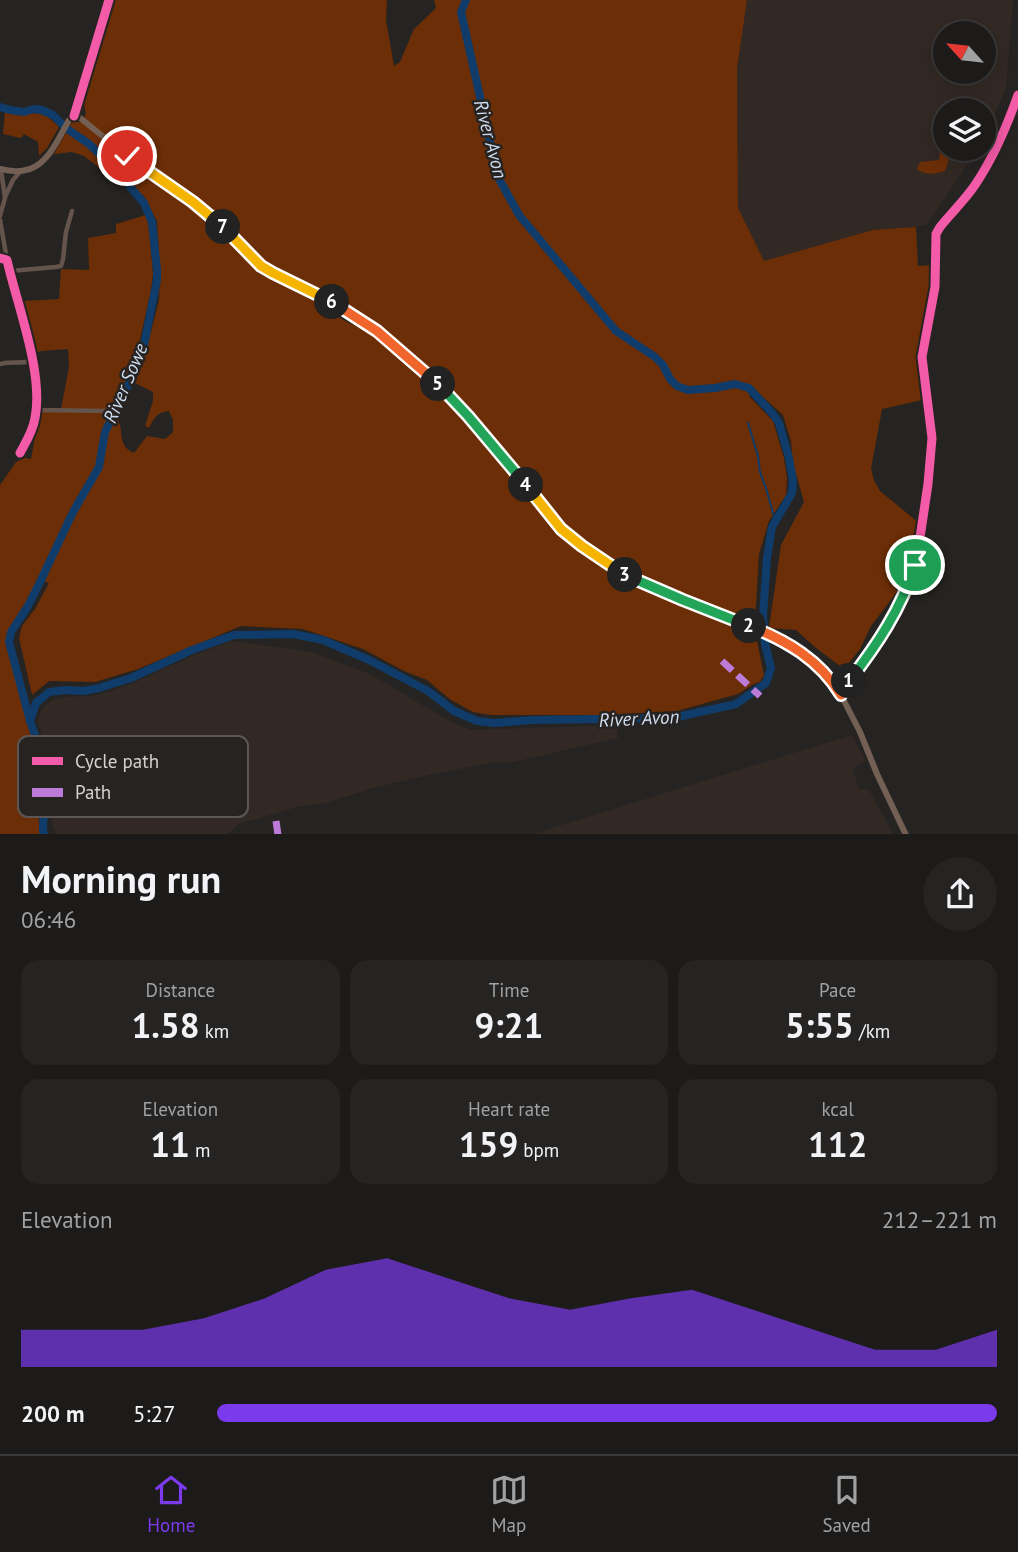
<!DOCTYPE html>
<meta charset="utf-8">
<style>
:root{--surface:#1c1b1a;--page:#252423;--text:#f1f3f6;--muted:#a0a1a2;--line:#3a3939;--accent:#7c3aed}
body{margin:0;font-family:"PT Sans",sans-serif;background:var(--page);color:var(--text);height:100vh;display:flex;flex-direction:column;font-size:26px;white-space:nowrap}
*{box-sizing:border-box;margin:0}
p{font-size:23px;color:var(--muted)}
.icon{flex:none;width:38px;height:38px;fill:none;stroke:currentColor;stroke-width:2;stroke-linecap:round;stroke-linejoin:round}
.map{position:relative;height:834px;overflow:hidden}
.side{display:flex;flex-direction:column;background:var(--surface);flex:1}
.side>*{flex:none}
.needle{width:46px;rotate:297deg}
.buttons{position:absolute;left:933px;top:21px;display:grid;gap:14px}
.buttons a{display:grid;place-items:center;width:63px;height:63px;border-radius:50%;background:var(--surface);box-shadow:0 4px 18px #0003,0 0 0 2px var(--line);font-size:35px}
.pin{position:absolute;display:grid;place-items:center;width:60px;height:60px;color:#fff;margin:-30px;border:4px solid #fff;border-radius:50%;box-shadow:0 2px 7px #0007}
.km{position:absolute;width:35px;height:35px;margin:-18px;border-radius:50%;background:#222;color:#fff;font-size:19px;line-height:35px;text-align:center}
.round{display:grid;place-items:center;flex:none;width:74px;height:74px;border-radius:37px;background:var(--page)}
.headline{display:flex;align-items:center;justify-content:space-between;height:119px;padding:0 21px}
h1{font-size:38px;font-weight:600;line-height:52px}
.figures{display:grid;grid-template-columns:repeat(3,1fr);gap:10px;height:119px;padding:7px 21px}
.figures div{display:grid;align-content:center;border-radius:18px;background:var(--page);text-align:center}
.figures b{font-size:35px;font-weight:600}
.figures small{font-size:19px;font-weight:400}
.figures p{font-size:19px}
.chart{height:196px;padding:14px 21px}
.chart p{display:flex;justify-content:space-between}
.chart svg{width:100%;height:126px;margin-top:7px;fill:var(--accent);opacity:.7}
ul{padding:0 21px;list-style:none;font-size:23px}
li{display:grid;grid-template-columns:112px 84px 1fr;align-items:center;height:52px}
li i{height:18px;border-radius:9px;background:var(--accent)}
.tab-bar{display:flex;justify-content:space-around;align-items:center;height:98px;border-top:2px solid var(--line);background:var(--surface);font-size:19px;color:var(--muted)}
.tab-bar a{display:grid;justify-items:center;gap:4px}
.tab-bar .active{color:var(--accent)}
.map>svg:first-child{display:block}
</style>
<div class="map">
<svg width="1018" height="835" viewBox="0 0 1018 835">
<rect width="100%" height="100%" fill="#262422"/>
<g fill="#322924" fill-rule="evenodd">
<path d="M747,0H1013L1006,87L984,140V110H945V149H978L926,225L916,227L873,230L764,262L738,208L737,69ZM945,33H984V72H945Z"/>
<polygon points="232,641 311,652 370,674 444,718 470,730 617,725 618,738 509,763 496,762 437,773 373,788 326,803 301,806 238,824 228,834 56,834 52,822 53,765 37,721 42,708 54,699 68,697 98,695 131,684 194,655"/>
<polygon points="852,735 865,760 853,769 859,789 869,790 893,834 533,834"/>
</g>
<g fill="#6c2e06" fill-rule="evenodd">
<path d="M113,0H387L386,20L394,66L400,62L414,29L436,8L434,0H747L737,69L738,208L764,261L873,230L916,227L918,266L932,265L933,287L918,354L922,400L882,409L871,469L874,480L880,491L919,523L896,593L871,626L860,649L844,669L816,648L796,630L769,628L781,545L804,502L793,463L791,441L783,415L754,389L749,396L773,421L784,458L787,478L786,495L769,521L759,554L755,621L605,563L600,565L644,590L756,636L764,675L760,682L754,684L738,694L677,711L602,715H490L473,712L451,700L427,680L404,671L363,649L303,629L241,626L138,669L95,682L49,681L32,695L19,638L22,626L35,609L49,583L41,580L28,606L11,632L9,642L30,721L43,758L45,773L44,814L38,808L40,834L0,835V485L16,462L25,458L31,459L40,411L111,412C129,425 113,444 134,453L147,436L165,439L173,432V420L169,411C157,412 154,418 149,428L145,426L153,401V392L135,383L143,363L159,300L160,270L157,221L143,195L112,181L97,166L84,156L72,152L54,154L72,122H81L86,114L84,104ZM183,189L219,215L234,230L231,241L195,211L179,201ZM319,289L372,321V322L364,329L349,323L316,304Z"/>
<path d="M5,112C29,116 40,106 59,127L47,148L39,156L38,142L24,134L21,138L3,134Z"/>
<path d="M945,112V149H952L945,171C934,174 927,176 917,169L920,162L939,160Z"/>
<polygon points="146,215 149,228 153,274 151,290 138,349 127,378 113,406 110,409 61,409 69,367 68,349 41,351 33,354 22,301 59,299 61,269 89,270 88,238 116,233 116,224"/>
</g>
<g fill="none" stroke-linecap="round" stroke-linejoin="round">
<polyline stroke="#0f3c6a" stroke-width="2" points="748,423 758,456 760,472 766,488 775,520"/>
<g stroke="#0f3c6a" stroke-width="8">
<polyline points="0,107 10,110 24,112 34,109 42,110 53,115 66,128 89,144 113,167 144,203 152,222 157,270 157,280 144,345 133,375 105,432 99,467 73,512 41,580 28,606 11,632 9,642 30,721 43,758 45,773 43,830 44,835"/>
<polyline points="30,721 36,703 49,692 66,690 84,691 99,688 131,678 192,650 234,635 293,634 323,640 369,660 428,691 454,711 477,721 495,723 532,720 673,718 736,704 766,683 771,668 765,644 763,616 767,558 772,527 792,493 793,481 789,458 779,423 772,413 749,388 735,384 715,388 688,390 677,386 670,379 663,365 655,357 616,331 519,215 498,177 461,12 466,0"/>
</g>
<g stroke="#65544c" stroke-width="4.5">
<polyline points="5,197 13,180 19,173"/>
<polyline points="0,216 5,198 1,170"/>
<polyline points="0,220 7,260"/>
<path d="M0,258L7,260C17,305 44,373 35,418C33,431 26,442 20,453"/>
<polyline points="10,271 56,267 61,266 63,259 66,232 72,211"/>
<path d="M0,364C11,361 21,364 32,361"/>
<polyline points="36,410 110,411"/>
</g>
<g stroke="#65544c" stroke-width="5">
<polyline points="74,116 109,0"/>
<path d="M841,695L844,687L879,642L895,616L910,580L918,551L928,484L932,438L922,357L935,287L936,234L940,227C951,213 965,200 975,185C994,157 1007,126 1018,95"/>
</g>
<path stroke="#745f54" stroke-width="6" d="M0,169C42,180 52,150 69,120L74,116L79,117L127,156L209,215L261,266L341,307L364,322L389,340L446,391L468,416L561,529L582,546L605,563L645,584L784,641L807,656L819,667L841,695L860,732L877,774L906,835"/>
<g stroke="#bd7bd9" stroke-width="7" stroke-dasharray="14 7" stroke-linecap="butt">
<polyline points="722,661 760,696"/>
<polyline points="276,821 278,835"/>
</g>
<g stroke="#272321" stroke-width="13">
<g id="cycleway">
<polyline points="74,116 109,0"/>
<path d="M0,258L7,260C17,305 44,373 35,418C33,431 26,442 20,453"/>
<path d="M841,695L844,687L879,642L895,616L910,580L918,551L928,484L932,438L922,357L935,287L936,234L940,227C951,213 965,200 975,185C994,157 1007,126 1018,95"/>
</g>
</g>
<use href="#cycleway" stroke="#f35aa7" stroke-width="9"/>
</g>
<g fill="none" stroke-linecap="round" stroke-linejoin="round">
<g stroke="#fff" stroke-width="14">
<path id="split-1" d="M849,681C877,645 901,609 915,565"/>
</g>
<g stroke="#fff" stroke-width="14">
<path id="split-2" d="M749,626C786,640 820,660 841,695L849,681"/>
</g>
<g stroke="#fff" stroke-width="14">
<polyline id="split-3" points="625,575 683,600 749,626"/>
</g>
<g stroke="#fff" stroke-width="14">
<polyline id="split-4" points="526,485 561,529 582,546 625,575"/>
</g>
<g stroke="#fff" stroke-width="14">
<polyline id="split-5" points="438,384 468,416 526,485"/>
</g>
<g stroke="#fff" stroke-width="14">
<polyline id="split-6" points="332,302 377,331 438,384"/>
</g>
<g stroke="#fff" stroke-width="14">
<polyline id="split-7" points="223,227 261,266 273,273 332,302"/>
</g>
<g stroke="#fff" stroke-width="14">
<polyline id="split-8" points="127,156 193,202 223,227"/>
</g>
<use href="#split-1" stroke="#22a559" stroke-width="9"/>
<use href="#split-2" stroke="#f0652b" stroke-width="9"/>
<use href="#split-3" stroke="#22a559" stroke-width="9"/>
<use href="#split-4" stroke="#f5b400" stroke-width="9"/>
<use href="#split-5" stroke="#22a559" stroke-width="9"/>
<use href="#split-6" stroke="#f0652b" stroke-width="9"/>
<use href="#split-7" stroke="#f5b400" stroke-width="9"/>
<use href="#split-8" stroke="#f5b400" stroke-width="9"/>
</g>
<g text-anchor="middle" stroke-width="5" stroke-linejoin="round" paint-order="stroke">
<g font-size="19" font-style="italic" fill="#ceddf1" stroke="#272321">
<text transform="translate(491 139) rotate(75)" y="7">River Avon</text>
<text transform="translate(125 383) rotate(-67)" y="7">River Sowe</text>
<text transform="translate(639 718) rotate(-3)" y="7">River Avon</text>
</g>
</g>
<rect x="18" y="736" width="230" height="81" rx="10" fill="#272321" stroke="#5b5755" stroke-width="2"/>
<rect x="32" y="757" width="31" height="8" fill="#f35aa7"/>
<rect x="32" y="788" width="31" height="9" fill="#bd7bd9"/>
<g font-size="19" fill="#d4d1cf">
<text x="75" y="768">Cycle path</text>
<text x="75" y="799">Path</text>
</g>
</svg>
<div class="buttons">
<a><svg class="needle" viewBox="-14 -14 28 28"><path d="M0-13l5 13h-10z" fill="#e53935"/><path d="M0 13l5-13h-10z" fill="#a0a1a2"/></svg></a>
<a><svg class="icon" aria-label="layers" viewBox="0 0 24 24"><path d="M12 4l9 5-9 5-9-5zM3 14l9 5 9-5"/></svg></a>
</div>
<div class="pin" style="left:915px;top:565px;background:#1e9e55"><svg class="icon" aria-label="arrive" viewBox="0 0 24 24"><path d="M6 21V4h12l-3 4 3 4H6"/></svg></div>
<div class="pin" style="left:127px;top:156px;background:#d93025"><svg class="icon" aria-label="check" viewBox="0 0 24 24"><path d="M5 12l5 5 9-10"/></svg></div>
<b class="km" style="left:849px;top:681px">1</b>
<b class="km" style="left:749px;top:626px">2</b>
<b class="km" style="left:625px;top:575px">3</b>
<b class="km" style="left:526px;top:485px">4</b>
<b class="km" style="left:438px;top:384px">5</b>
<b class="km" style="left:332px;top:302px">6</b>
<b class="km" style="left:223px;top:227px">7</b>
</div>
<section class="side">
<div class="headline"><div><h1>Morning run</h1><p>06:46</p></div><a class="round"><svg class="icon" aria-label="share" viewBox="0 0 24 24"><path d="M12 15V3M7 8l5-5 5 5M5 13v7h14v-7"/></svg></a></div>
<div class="figures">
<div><p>Distance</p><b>1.58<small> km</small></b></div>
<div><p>Time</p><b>9:21</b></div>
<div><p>Pace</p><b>5:55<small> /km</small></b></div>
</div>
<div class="figures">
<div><p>Elevation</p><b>11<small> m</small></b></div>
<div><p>Heart rate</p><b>159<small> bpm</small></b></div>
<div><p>kcal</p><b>112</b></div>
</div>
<div class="chart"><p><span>Elevation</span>212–221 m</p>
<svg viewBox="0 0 160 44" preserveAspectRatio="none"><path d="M0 44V31L10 31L20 31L30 27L40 20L50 10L60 6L70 13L80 20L90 24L100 20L110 17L120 24L130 31L140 38L150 38L160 31V44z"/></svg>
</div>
<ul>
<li><b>200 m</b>5:27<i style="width:100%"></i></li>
</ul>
</section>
<nav class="tab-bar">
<a class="active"><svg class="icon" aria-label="home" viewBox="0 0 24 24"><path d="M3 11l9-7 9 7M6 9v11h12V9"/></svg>Home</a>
<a><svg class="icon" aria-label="map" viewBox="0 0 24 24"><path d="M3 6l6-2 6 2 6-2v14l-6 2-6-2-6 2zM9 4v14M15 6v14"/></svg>Map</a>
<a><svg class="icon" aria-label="saved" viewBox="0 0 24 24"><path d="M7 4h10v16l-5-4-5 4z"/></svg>Saved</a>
</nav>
